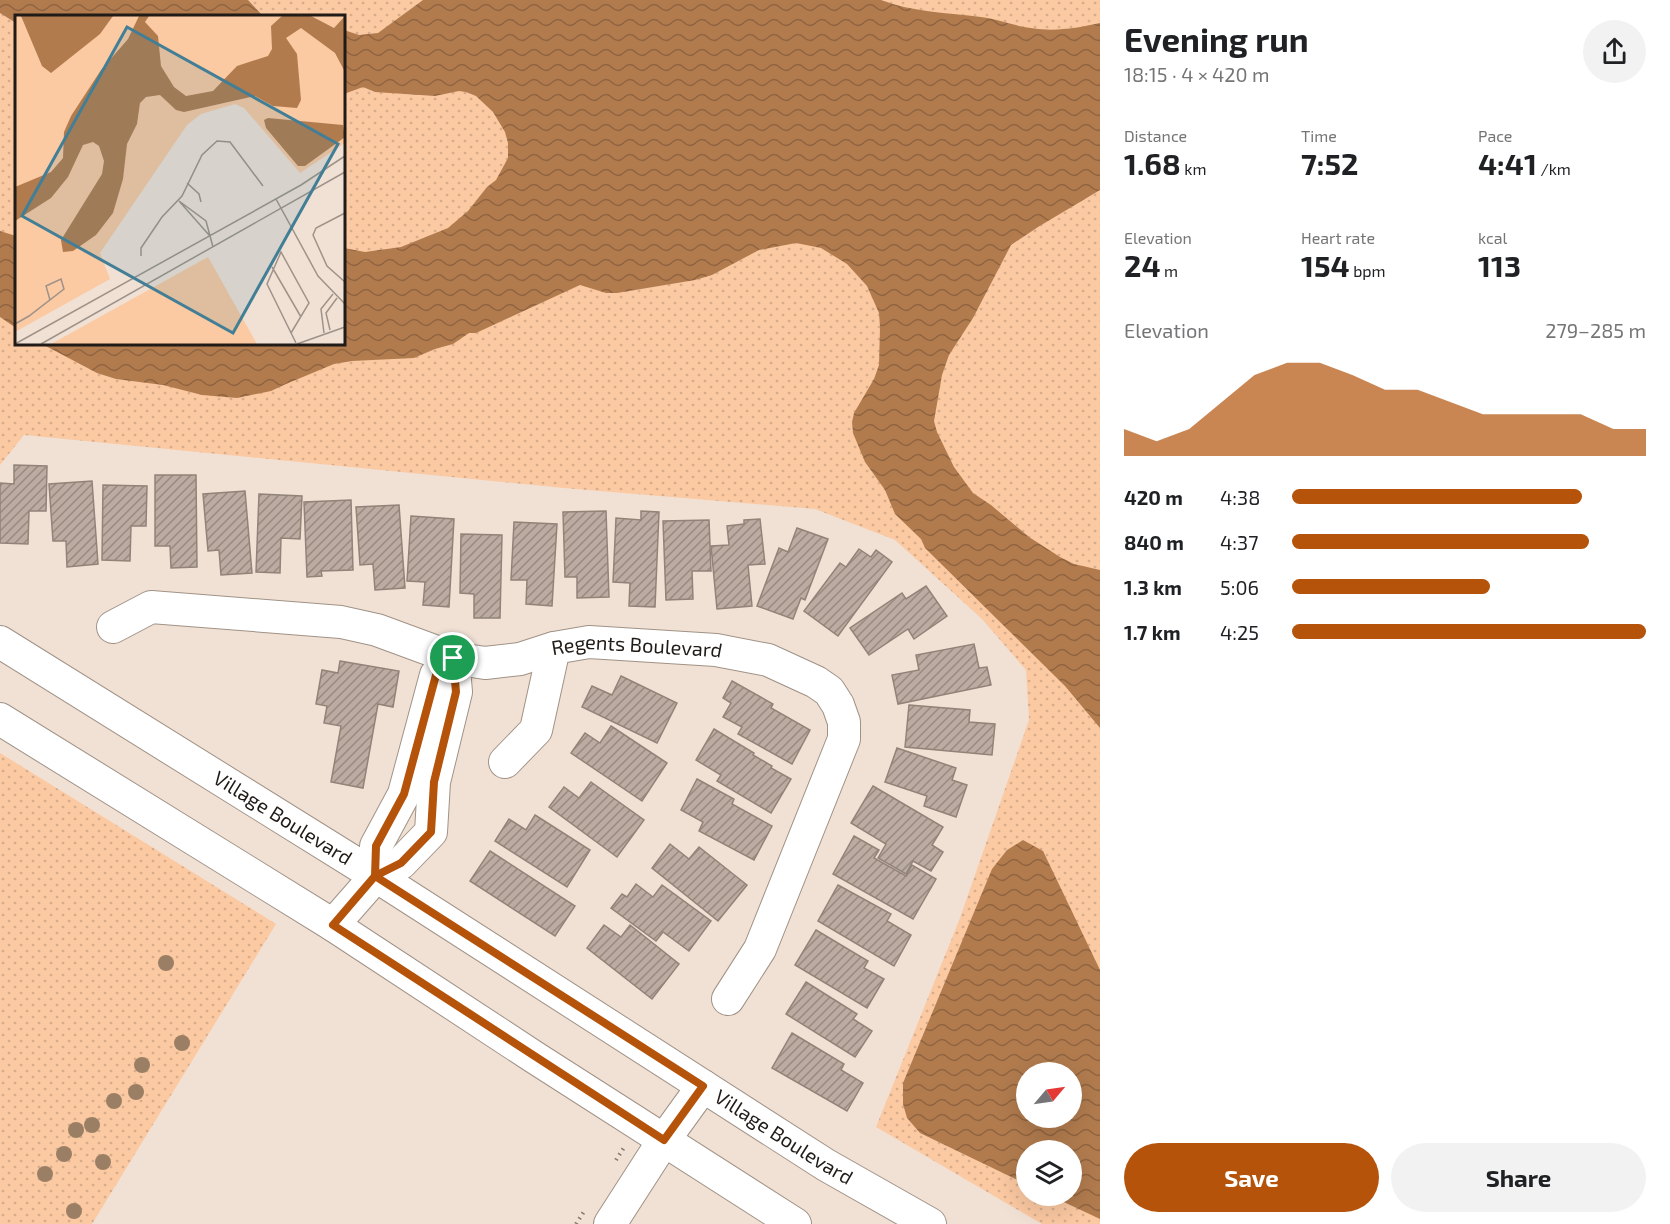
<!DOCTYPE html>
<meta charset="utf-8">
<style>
:root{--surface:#fff;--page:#f2f2f2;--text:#202124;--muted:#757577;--accent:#b45309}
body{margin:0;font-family:"Exo 2",sans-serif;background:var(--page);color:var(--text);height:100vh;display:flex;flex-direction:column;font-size:22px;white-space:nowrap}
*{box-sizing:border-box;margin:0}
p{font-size:20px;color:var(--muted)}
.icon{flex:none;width:33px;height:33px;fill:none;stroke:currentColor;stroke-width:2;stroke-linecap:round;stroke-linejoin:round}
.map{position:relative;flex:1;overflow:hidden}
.side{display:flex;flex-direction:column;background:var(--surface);width:570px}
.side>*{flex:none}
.needle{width:39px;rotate:61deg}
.fabs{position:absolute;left:1016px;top:1062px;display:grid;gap:12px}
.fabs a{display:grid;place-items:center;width:66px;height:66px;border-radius:50%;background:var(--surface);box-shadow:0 6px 24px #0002;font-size:30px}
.pin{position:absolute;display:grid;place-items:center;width:51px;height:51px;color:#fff;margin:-26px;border:3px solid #fff;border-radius:50%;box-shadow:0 2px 6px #0007}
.round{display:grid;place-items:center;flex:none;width:63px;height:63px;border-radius:32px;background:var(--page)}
.headline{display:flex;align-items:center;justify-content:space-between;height:102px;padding:0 24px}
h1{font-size:33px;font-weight:700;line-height:45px}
.stats{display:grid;grid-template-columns:repeat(3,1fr);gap:9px;height:102px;padding:6px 24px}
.stats div{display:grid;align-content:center}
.stats b{font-size:30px;font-weight:700}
.stats small{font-size:16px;font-weight:400}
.stats p{font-size:16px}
.chart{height:168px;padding:12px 24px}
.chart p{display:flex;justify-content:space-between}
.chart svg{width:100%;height:108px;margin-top:6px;fill:var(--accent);opacity:.7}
.button{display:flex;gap:12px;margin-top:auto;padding:12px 24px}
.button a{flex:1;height:69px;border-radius:36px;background:var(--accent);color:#fff;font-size:24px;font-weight:700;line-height:69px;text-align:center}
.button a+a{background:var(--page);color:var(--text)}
ul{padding:0 24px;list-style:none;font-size:20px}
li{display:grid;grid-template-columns:96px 72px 1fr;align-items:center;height:45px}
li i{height:15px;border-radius:8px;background:var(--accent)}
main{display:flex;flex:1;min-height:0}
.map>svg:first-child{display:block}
</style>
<main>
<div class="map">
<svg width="1100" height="1224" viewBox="0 0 1100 1224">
<defs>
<pattern id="grass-dots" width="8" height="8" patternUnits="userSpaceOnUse" patternTransform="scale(1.5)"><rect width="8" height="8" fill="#fbc9a2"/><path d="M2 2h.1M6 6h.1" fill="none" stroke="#d7ac8b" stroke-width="1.8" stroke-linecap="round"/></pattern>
<pattern id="water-waves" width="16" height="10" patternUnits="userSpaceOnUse" patternTransform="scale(1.5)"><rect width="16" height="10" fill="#b17b4e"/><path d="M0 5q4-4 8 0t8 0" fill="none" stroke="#906440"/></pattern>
<pattern id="building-hatch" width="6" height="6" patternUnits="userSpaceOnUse" patternTransform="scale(1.5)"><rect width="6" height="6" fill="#bbaba0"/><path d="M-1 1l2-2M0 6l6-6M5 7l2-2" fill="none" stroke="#988a81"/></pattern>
</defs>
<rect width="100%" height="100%" fill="#f1e1d5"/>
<g fill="url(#grass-dots)" fill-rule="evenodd">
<path d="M0,0H1100V1224H1042L876,1127L960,918L1029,720L1026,670L982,619L895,540L815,509L564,488L24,435L0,465ZM16,16H344V344H16ZM1026,1072H1071V1118H1026ZM1026,1150H1071V1196H1026Z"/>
<polygon points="0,753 276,924 92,1224 0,1224"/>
</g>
<g fill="url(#water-waves)" fill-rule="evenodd">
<polygon points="0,0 248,0 263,16 16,16 16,23 0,13"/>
<path d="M423,0H881C912,12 948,13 981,17C998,19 1014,26 1031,28C1055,32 1077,28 1100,23V190L1038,227L1011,245L973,318L949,355L942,375L934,421L937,432L954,467L973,493L991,505L1029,537L1060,557L1074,564L1100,570V728L1065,686L925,548L921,539L895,514L885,490L865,462L853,433L852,422L854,413L874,379L879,365L880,327L879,313L867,286L847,264L821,248L796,243L759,250L712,275L695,280L617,293H606L580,285L476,333H469L453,344L435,349L414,358L352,361L334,364L286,384L271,391L237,398L202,395L163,385L116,379L97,373L42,344H344V248L365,252L401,247L448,228L468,211L487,187L496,180L508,158V143L505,132L493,112L476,96L466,92L459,91L435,96L375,92L363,87L344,94V30L359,35L378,33Z"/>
<polygon points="0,231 16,236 16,328 0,317"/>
<path d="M1023,840L1043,851L1100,970V1219L1051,1196H1071V1150H1026V1184L920,1133L907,1118L903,1104V1083L992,869L1007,850ZM1071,1072V1118H1026V1072Z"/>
</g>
<g fill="url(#building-hatch)" stroke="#918378" stroke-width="1.5">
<polygon points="14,465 47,466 46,511 29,511 28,544 0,543 0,483 14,484"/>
<polygon points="155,475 196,475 197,567 171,568 170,546 155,546"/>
<polygon points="92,481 98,564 67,567 66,541 53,541 49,484"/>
<polygon points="103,485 147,486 146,526 131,526 130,561 102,560"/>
<polygon points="245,491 252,573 221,575 219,550 208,551 203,494"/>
<polygon points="259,494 302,496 300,539 281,538 280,573 256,572"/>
<polygon points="351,500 353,570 321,571 322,576 307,577 304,502"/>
<polygon points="399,505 405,588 375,590 373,564 360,565 356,507"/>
<polygon points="606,511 609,597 577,598 577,577 565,577 563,512"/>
<polygon points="641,511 659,512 655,607 629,606 630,583 613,582 616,518 641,520"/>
<polygon points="411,516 454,519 449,607 423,605 425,582 407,581"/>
<polygon points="760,519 765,564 748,565 752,606 717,609 711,546 729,545 727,526 744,524 744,520"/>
<polygon points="709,520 711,571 692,571 693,599 666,600 663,521"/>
<polygon points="514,522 557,524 552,606 526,604 527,580 511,580"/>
<polygon points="797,528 828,539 805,600 801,598 793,619 757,606 779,548 788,552"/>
<polygon points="461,534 502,535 500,618 474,618 474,594 460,593"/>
<polygon points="859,549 871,557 876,550 892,562 838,636 804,611 840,563 846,567"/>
<polygon points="926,586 947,616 914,639 908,629 869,655 850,628 902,593 906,599"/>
<polygon points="974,644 979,668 987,667 991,685 898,704 892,675 919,670 916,655"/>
<polygon points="340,661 399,671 393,707 378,704 363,788 331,782 341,726 324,723 327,706 316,704 322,670 338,673"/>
<polygon points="621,676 677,703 657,743 582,707 592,686 612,695"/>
<polygon points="732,681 773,704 771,708 810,730 792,764 738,734 742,727 723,717 731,703 723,698"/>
<polygon points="909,705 970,710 969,722 995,724 992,755 905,747"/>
<polygon points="611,726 667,763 642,801 571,753 585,733 600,743"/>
<polygon points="714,729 754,753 753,755 772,766 771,768 791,779 771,813 717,781 721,775 696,760"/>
<polygon points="897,748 956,768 952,780 967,785 956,817 924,806 927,796 885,782"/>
<polygon points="697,779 734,799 732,804 772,826 754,860 699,831 703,822 681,810"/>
<polygon points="591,782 644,820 617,857 549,807 564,787 579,798"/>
<polygon points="873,786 943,827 932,845 943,852 931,871 913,861 906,874 878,858 886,844 851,823"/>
<polygon points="535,815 590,850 567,887 495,841 509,819 526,830"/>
<polygon points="854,836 879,850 874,858 906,876 912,865 936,879 913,919 833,874"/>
<polygon points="670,844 689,859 699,847 747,885 718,921 652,868"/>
<polygon points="490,851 575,906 555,936 470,881"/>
<polygon points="636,884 653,897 662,885 711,921 689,951 663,932 656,941 611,908 622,894 627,897"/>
<polygon points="838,885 891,914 887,921 911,935 894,966 818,921"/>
<polygon points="604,925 621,937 630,925 679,964 652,999 587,948"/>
<polygon points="816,930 868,961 864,968 884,979 867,1008 795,965"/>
<polygon points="806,982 857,1014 853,1019 872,1031 855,1057 786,1014"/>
<polygon points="792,1033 844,1064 841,1070 863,1083 847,1111 772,1068"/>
</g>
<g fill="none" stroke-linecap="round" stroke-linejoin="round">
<g stroke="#a09286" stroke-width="34">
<g id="minor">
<path id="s1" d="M113,627L151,607L341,622L377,630L453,658L485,663L520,659L554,648L589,642L716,650L768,660L816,682L829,691L838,705L844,722V739L760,949L728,999"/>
<path id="s2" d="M0,642L376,876L826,1165L930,1224"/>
<polyline points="0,719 333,925 534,1057 795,1224"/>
<polyline points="505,762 536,730 554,648"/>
<polyline points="376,876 376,846 404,794 436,675 453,658"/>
<polyline points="333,925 376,876 401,863 431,832 434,782 456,692 453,658"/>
<polyline points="610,1224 664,1140 703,1086"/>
</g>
</g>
<g stroke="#827870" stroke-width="4" stroke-dasharray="1.5 4.5" stroke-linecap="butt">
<polyline points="616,1160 625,1146"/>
<polyline points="576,1224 585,1210"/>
</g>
<use href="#minor" stroke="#fff" stroke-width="32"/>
</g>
<g fill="#9b7f65">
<circle cx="166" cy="963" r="8"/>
<circle cx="182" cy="1043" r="8"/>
<circle cx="142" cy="1065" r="8"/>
<circle cx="136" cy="1092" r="8"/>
<circle cx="114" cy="1101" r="8"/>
<circle cx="92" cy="1125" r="8"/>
<circle cx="76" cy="1130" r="8"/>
<circle cx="64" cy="1154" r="8"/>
<circle cx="103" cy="1162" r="8"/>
<circle cx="45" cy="1174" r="8"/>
<circle cx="74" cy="1211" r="8"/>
</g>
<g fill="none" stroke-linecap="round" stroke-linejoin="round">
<g stroke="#fff" stroke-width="12">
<polyline id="route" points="453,658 436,675 404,794 376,846 375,876 703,1086 664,1140 333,925 375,876 401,863 431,832 434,782 456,692 453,658"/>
</g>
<use href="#route" stroke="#b45309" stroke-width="8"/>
</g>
<g text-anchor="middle" stroke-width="4.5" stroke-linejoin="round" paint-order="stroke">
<g font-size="20" fill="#211b17" stroke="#fff">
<text dy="7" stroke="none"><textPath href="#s1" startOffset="538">Regents Boulevard</textPath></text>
<text dy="7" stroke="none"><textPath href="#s2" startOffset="333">Village Boulevard</textPath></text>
<text dy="7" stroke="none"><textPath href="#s2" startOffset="927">Village Boulevard</textPath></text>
</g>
</g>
<g transform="translate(15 15)">
<rect width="330" height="330" fill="#f1e1d5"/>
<path d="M0,1H330V128L285,158L229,93L220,89L186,99L172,110L85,238L95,264L0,317ZM193,242L242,329H36Z" fill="#fbc9a2"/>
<path d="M6,1H98L85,19L36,58L27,51ZM124,1H134L130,7L143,21L146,51L159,72L171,81L198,76L222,51L253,41L257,34L256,11L267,1H296L319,13L330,1V57L320,38L286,13L271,23L282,39L286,85L282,93L258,91L240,81L169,97L161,95L145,80L131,82L125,88L122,109L112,129L108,164L98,198L81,220L58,236L48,237L46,225L87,159L89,146L84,131L78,127L68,130L53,162L36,183L0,206V172L36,157L48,143L49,117L56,101L86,55L113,24ZM253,103L328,110L330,122L290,151H283L251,113L249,105Z" fill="#b17b4e"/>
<path fill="none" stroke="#9e9289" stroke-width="1.5" d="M172,168L184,179L186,187M261,184L303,261L330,289M164,186L191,206L198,232M164,186L194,220M330,198L301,213L298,220L312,251L330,267M126,241V233L147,202L167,181L187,140L202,126L215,127L248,171M257,252L286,302M0,309L14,301L49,274L46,264L31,271L35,285M315,315L311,298L322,283M276,318L294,288L266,237L252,269L281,328M309,318L306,294L318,279M0,329L286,170L330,141M26,329L330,157M282,329L330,312"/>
<path fill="#427e95" fill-opacity="0.15" stroke="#427e95" stroke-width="3" d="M112,12L323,129L218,318L7,201Z"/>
<rect width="330" height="330" fill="none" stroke="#211b17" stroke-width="3"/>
</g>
</svg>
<div class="fabs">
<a><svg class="needle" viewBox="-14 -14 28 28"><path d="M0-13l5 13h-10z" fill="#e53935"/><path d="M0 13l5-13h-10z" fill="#757577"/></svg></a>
<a><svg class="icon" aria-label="layers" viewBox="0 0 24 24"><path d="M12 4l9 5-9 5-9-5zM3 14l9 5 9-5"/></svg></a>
</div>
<div class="pin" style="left:453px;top:658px;background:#1e9e55"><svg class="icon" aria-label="arrive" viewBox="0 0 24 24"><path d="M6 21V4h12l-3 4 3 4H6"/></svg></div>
</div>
<section class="side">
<div class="headline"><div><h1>Evening run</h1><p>18:15 · 4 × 420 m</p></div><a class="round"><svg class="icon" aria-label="share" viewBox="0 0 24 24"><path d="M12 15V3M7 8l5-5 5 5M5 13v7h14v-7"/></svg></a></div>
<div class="stats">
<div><p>Distance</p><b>1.68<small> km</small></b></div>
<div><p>Time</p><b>7:52</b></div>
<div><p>Pace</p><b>4:41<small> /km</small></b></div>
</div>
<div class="stats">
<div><p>Elevation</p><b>24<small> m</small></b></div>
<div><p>Heart rate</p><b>154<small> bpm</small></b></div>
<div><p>kcal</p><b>113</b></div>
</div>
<div class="chart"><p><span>Elevation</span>279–285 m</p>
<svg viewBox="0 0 160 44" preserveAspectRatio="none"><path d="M0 44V33L10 38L20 33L30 22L40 11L50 6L60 6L70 11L80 17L90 17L100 22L110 27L120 27L130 27L140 27L150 33L160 33V44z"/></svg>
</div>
<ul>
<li><b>420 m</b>4:38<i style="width:82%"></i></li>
<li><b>840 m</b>4:37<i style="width:84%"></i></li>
<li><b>1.3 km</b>5:06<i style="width:56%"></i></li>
<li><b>1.7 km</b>4:25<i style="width:100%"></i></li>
</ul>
<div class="button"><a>Save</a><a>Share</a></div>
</section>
</main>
